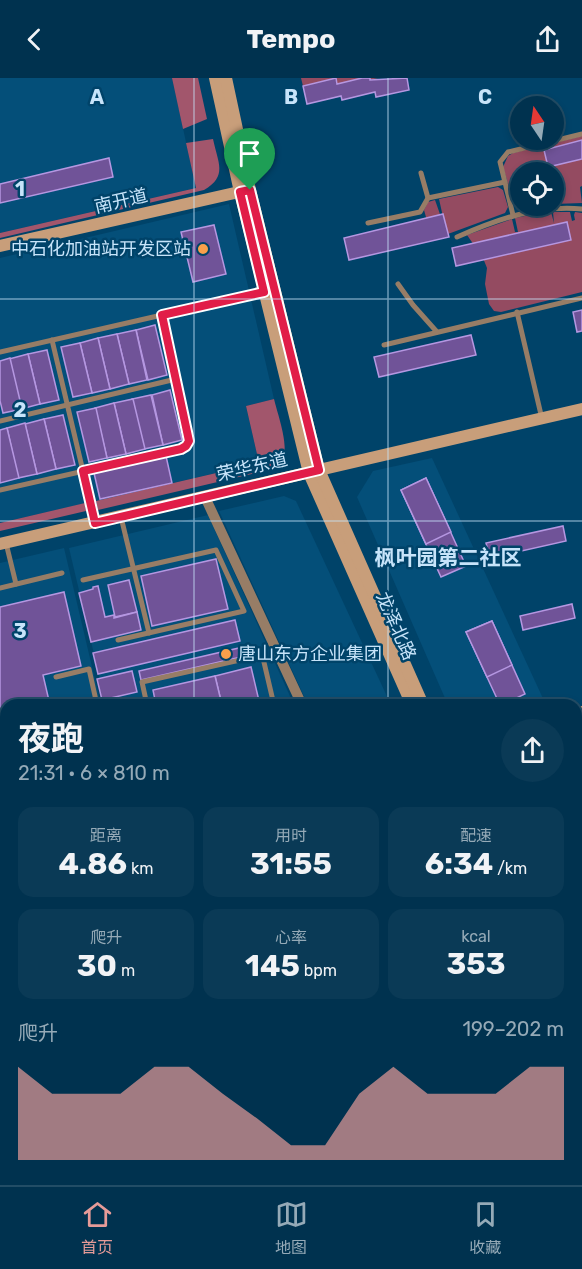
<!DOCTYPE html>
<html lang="zh">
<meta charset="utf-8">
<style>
:root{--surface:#00324f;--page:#0a3a56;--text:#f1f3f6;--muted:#95aab7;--line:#224d66;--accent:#e69b98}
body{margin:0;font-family:Rubik,"Noto Sans SC",sans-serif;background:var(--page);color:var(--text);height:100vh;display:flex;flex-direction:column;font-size:22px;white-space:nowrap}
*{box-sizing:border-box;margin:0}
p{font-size:20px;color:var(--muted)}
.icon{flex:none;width:33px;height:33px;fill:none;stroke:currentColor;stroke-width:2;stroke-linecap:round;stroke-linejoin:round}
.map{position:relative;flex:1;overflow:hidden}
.side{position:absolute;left:0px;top:621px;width:582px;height:486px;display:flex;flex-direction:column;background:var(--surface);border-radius:18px 18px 0 0;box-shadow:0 3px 9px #0003,0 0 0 2px var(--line)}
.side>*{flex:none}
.needle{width:39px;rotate:347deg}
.buttons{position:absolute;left:510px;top:18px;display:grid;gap:12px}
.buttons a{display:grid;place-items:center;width:54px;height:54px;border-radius:50%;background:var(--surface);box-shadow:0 3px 9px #0003,0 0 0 2px var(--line);font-size:30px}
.pin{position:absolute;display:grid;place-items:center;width:51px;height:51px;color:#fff;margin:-62px -26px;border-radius:50% 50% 50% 0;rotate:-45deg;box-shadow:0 0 6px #0007}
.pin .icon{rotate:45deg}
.round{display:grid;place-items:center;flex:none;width:63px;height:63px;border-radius:32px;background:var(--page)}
.headline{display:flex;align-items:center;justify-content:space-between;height:102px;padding:0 18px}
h1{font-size:33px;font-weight:700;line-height:45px}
.figures{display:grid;grid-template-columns:repeat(3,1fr);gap:9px;height:102px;padding:6px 18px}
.figures div{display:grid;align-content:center;border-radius:15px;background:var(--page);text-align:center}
.figures b{font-size:30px;font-weight:700}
.figures small{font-size:16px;font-weight:400}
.figures p{font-size:16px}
.chart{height:168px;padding:12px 18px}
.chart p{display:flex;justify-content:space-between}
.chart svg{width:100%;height:108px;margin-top:6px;fill:var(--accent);opacity:.7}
header{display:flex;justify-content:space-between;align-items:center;height:78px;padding:0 18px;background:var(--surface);font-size:27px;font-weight:700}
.tab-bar{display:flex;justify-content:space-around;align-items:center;height:84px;border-top:2px solid var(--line);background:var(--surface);font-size:16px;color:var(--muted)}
.tab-bar a{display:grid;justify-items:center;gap:3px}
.tab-bar .current{color:var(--accent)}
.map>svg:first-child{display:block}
</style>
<header><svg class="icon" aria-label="back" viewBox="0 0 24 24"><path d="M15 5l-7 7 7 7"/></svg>Tempo<svg class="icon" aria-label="share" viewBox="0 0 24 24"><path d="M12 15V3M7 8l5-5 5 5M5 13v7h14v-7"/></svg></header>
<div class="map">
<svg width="582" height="1107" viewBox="0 0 582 1107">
<rect width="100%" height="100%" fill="#004369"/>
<g fill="#044f79">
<polygon points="0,0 172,0 196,110 0,155"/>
<polygon points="229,126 274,321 246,328 259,385 0,445 0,180"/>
<polygon points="432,380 546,627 448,627 357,419 373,393"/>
<polygon points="284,418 296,423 391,627 308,627 219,433"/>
<polygon points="208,437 294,627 106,627 69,470"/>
<polygon points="64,470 101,627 6,627 6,749 0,751 0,485"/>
<polygon points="576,742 582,767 582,931 576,932"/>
<polygon points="6,976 6,1065 0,1041 0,977"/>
</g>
<g fill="#944b61">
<polygon points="301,0 378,0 305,16"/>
<polygon points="582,58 582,108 580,109 582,125 554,126 554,94 520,94 520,128 531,128 519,130 515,129 503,89 508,78 513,75"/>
<polygon points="498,109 503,112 508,129 505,135 437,160 431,157 424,132 428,124 435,122 441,139 443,139 439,121"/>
<polygon points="544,134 551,134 554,145 553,134 570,134 572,143 575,142 574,137 575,134 582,135 582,214 501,234 494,233 489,226 485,206 487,190 483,180 467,157 512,141 515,154 518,154 515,140"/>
<polygon points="6,808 6,951 5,952 0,930 0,809"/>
<polygon points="381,1101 506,1101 480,1107 355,1107"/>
</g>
<g fill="#a2566c">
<polygon points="172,0 198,0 207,41 183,51"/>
<path d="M213,61C218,85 228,98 204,112L0,160V155L196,110L186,65Z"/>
<path d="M274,321C277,334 289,367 283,378C279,385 271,389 264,393L98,432L96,423L259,385L246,328Z"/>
<polygon points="85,425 86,433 0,453 0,445"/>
</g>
<g fill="#879c52">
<polygon points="582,948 582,992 578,993 576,950"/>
<polygon points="6,1077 6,1101 44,1101 17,1107 0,1107 0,1078"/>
</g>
<g fill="#705398" stroke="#b597e1" stroke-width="1.5">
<polygon points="336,0 337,6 362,0 370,0 370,2 407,0 409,12 376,19 375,14 342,22 341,18 307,26 303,8"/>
<polygon points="582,62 582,81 548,89 544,72"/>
<polygon points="109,80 113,99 0,125 0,106"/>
<polygon points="443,136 449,159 349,182 344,160"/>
<polygon points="567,144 571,162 456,188 452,170"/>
<polygon points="214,147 226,196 193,204 181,154"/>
<polygon points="582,232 582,253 577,254 573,234"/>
<polygon points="155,247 167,297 148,302 136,252"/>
<polygon points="136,252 147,302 129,306 117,256"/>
<polygon points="117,256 129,306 110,311 98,260"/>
<polygon points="471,257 476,277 379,299 374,279"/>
<polygon points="98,260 110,311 92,315 80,265"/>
<polygon points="80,265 92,315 73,319 61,269"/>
<polygon points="47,272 59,322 40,326 28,276"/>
<polygon points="28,276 40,326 21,331 9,281"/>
<polygon points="10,280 22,331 3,335 0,323 0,283"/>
<polygon points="170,312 182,362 163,367 152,317"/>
<polygon points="151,317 163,367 144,371 132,321"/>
<polygon points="133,321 145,371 126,376 114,325"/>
<polygon points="114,325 126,376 107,380 95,330"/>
<polygon points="96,330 107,380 89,384 77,334"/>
<polygon points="63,337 75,387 56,391 44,341"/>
<polygon points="44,341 56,391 37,396 25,346"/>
<polygon points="25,345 37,396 18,400 7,350"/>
<polygon points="7,350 19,400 0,405 0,352"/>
<polygon points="166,378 172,405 100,421 94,395"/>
<polygon points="426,400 466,488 441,499 401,412"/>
<polygon points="426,400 451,454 426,466 401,412"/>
<polygon points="563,448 566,463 490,480 486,465"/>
<polygon points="216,481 228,531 152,548 141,498"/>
<polygon points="129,502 137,534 115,539 108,507"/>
<polygon points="98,508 105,539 114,537 114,540 137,534 141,552 91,564 79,515 93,511 93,509"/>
<polygon points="64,514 81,588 43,597 50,627 6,627 6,718 0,719 0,529"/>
<polygon points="572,526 575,540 523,552 520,538"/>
<polygon points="235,542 240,563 98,596 93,575"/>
<polygon points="492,543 525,616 502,627 500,627 466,554"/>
<polygon points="492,543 512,587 487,599 466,554"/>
<polygon points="252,567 254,576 141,602 139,593"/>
<polygon points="251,589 260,627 222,627 215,598"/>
<polygon points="132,593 137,614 102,622 97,601"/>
<polygon points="215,598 222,627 156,627 153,612"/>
<polygon points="582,672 582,694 577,695 576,673"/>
<polygon points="6,799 6,820 0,822 0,800"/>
<polygon points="6,908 6,930 0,931 0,910"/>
</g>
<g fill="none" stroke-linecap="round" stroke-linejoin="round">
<g stroke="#977d66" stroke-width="5">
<polyline points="421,95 428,120 505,104"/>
<polyline points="513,137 500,84 508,74 582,56"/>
<polyline points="368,145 420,134 428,120"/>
<path d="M457,159C498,141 537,127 582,131"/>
<polyline points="398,206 413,227 437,254"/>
<polyline points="517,234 542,341"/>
<polyline points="162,237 264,214"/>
<polyline points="52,262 95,444"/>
<polyline points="384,267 582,220"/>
<polyline points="0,274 162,237 189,363 187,368 181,371 0,412"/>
<polyline points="0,343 176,301"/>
<polyline points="121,439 149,555"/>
<polyline points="6,465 16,506"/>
<polyline points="83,502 216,472 244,533 118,562"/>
<polyline points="0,510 62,495"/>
<polyline points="56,599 89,591 97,627"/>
<polyline points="147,627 142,604 258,578 263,580 274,627"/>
<polyline points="0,729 6,727"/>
</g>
<g stroke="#977d66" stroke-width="10">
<polyline points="205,419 302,627"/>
<polyline points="0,983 6,982"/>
<polyline points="0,1055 6,1054"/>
<polyline points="79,1107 105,1101"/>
<polyline points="302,1107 329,1101"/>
</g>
<g stroke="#c89e7a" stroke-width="12">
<polyline points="215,0 240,114 309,395 412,627"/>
<polyline points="226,0 250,112 319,392 423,627"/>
<polyline points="0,168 248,112"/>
<polyline points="0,466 582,331"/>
<polyline points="576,636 582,634"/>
<polyline points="0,768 6,766"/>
<polyline points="0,1090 4,1107"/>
<polyline points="533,1101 535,1107"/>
<polyline points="545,1101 547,1107"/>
</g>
<g stroke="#eeb889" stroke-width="15">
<polyline points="576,1016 582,1014"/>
<polyline points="576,1027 582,1025"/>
<polyline points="159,1107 185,1101"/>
<polyline points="235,1107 262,1101"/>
</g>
</g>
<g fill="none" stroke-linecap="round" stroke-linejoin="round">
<g stroke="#fff" stroke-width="12">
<polygon id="route" points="250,112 319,392 95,445 83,393 181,371 186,368 189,363 162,237 264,214 240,114"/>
</g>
<use href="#route" stroke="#e11d48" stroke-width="8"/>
</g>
<path fill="none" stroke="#c7e4fa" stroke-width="1.5" stroke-opacity="0.55" d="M194,0V627M388,0V627M0,221H582M0,443H582M0,664H6M576,664H582M0,886H6M576,886H582M194,1101V1107M388,1101V1107"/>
<g fill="#f8a04b" stroke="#004369" stroke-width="2">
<circle cx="203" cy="171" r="6"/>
<circle cx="226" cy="576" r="6"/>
</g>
<g text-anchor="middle" stroke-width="5" stroke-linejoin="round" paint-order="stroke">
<g font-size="18" fill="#c7e4fa" stroke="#004369">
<text transform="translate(121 123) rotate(-13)" y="6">南开道</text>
<text transform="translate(252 389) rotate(-13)" y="6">荣华东道</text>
<text transform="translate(396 548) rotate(66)" y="6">龙泽北路</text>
</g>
<g font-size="18" fill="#c7e4fa" stroke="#004369" text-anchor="end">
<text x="191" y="177">中石化加油站开发区站</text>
<text x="238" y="582" text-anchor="start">唐山东方企业集团</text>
</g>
<g font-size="21" font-weight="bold" fill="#c7e4fa" stroke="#004369">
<text x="448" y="487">枫叶园第二社区</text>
</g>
</g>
<g font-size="20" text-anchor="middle" font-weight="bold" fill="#c7e4fa" stroke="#004369" stroke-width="5" stroke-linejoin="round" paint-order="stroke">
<text x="97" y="26">A</text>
<text x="291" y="26">B</text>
<text x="485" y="26">C</text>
<text x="20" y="118">1</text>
<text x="20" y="339">2</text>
<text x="20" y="560">3</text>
</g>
</svg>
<div class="buttons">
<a><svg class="needle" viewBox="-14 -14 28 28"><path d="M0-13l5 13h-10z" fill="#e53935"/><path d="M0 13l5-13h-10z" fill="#95aab7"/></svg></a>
<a><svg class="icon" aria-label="locate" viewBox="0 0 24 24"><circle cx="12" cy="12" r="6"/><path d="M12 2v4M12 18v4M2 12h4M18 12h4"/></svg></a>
</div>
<div class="pin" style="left:250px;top:112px;background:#1e9e55"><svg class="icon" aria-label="arrive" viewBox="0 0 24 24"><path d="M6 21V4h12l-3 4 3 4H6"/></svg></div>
<section class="side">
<div class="headline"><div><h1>夜跑</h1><p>21:31 · 6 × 810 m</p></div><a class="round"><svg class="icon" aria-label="share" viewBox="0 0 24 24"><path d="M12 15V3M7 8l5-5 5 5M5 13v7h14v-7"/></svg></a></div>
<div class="figures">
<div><p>距离</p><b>4.86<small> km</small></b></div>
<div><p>用时</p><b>31:55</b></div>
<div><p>配速</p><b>6:34<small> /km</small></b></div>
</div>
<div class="figures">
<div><p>爬升</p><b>30<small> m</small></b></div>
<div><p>心率</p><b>145<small> bpm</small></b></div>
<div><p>kcal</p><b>353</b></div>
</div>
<div class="chart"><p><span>爬升</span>199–202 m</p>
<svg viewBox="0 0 160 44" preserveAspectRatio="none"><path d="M0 44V6L10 17L20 17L30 17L40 6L50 6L60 17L70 27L80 38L90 38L100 17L110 6L120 17L130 17L140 17L150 6L160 6V44z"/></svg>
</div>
</section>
</div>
<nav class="tab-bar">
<a class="current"><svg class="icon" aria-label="home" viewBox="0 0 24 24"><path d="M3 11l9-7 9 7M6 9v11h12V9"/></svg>首页</a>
<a><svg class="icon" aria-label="map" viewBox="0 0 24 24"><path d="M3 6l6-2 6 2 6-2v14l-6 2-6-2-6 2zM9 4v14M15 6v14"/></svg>地图</a>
<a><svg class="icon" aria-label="saved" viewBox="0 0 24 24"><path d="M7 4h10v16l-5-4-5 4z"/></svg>收藏</a>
</nav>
